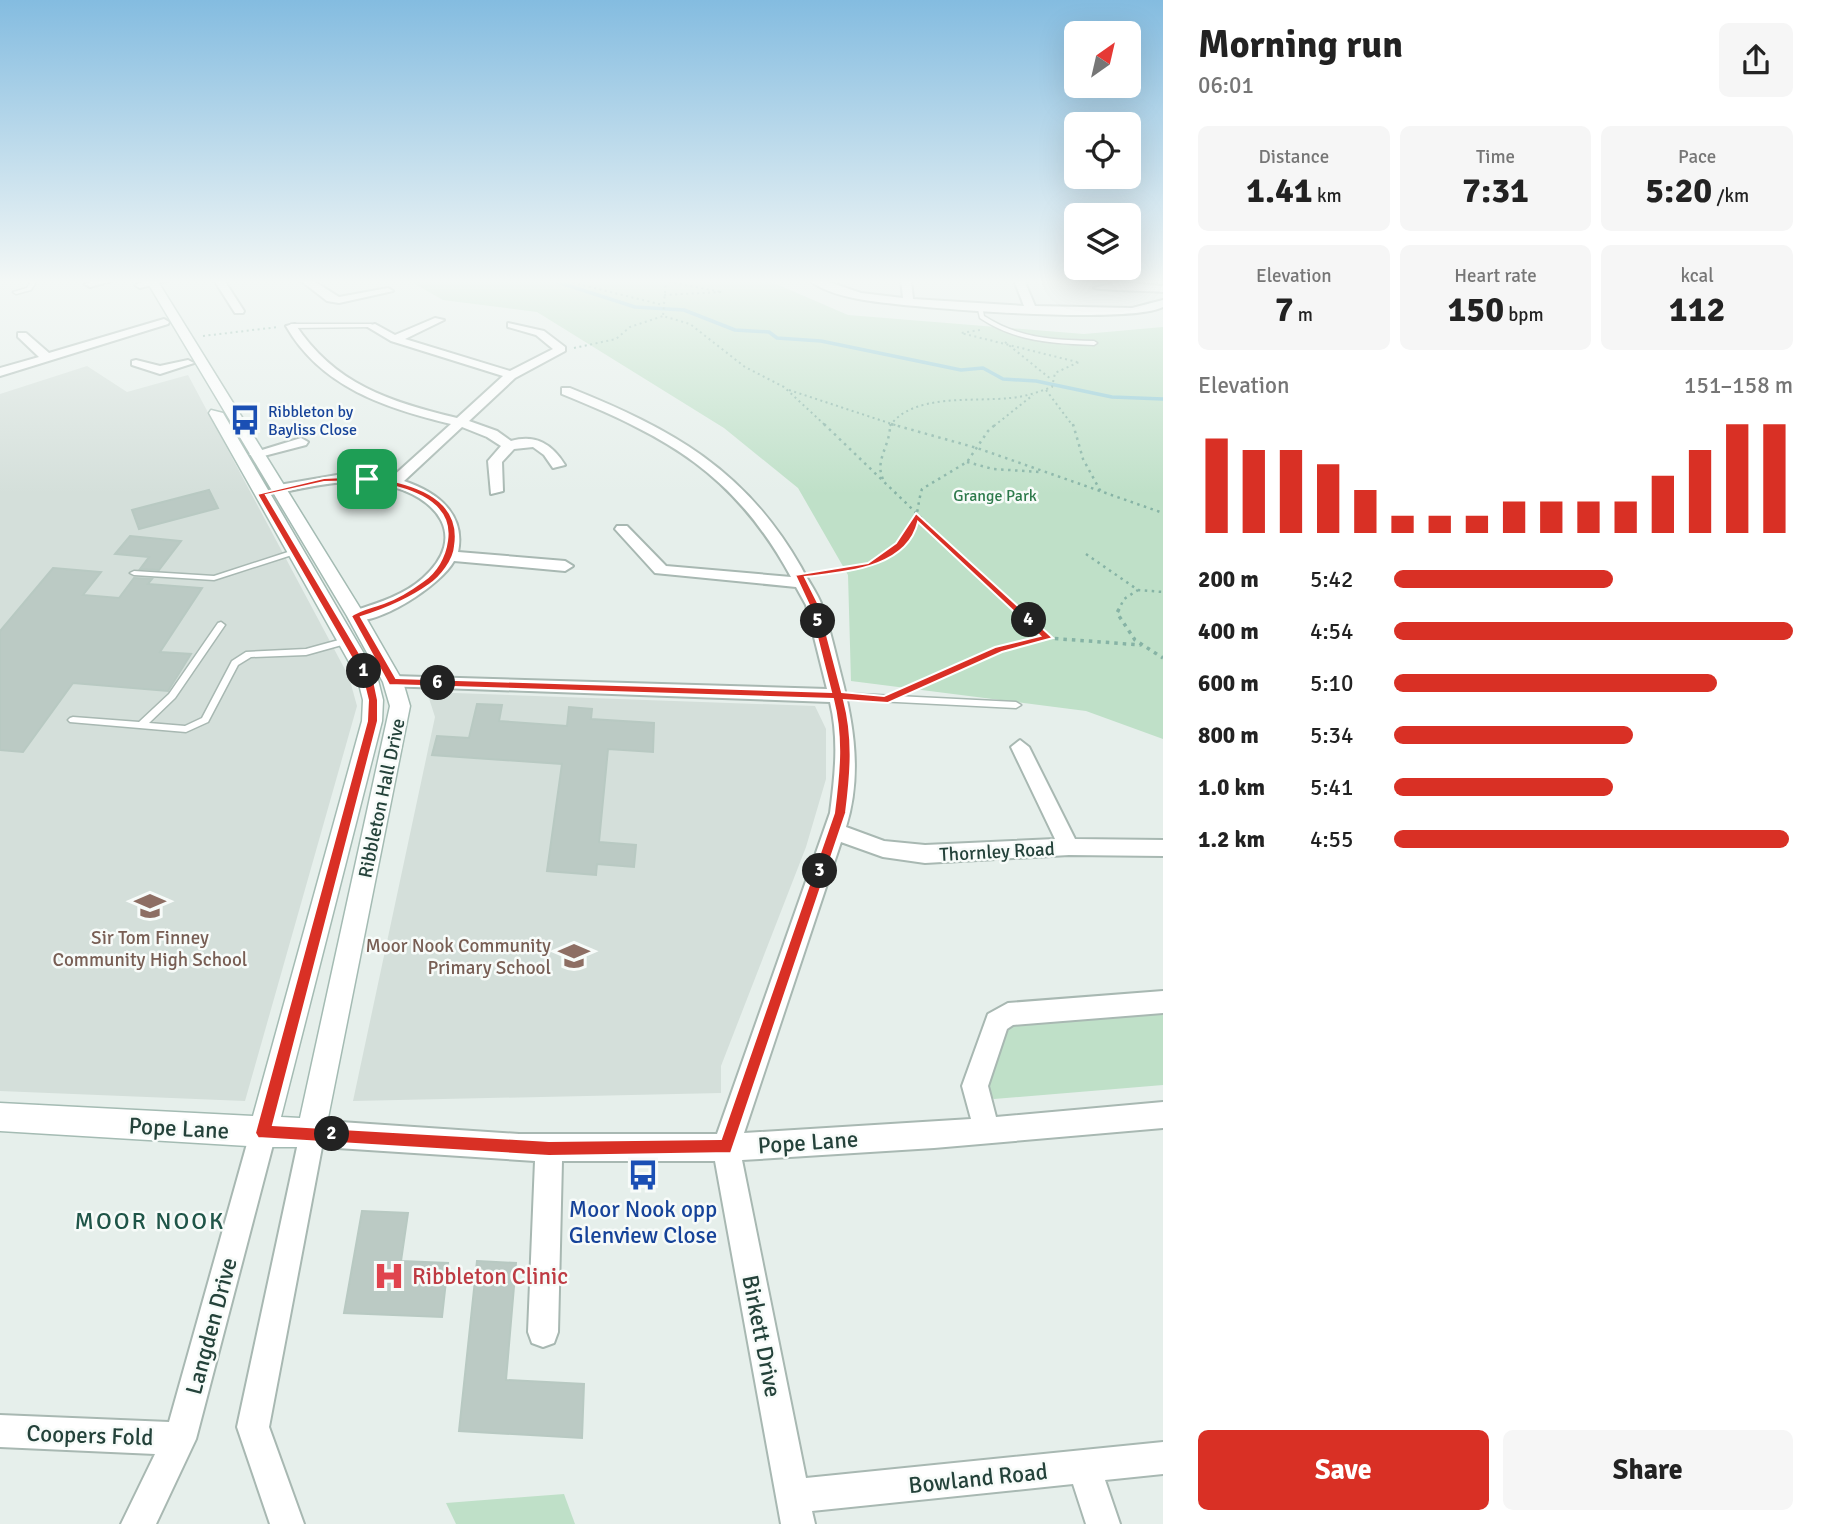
<!DOCTYPE html>
<meta charset="utf-8">
<style>
:root{--surface:#fff;--page:#f6f6f6;--text:#222;--muted:#767676;--accent:#d93025}
body{margin:0;font-family:Signika,sans-serif;background:var(--page);color:var(--text);height:100vh;display:flex;flex-direction:column;font-size:26px;white-space:nowrap}
*{box-sizing:border-box;margin:0}
p{font-size:23px;color:var(--muted)}
.icon{flex:none;width:38px;height:38px;fill:none;stroke:currentColor;stroke-width:2;stroke-linecap:round;stroke-linejoin:round}
.map{position:relative;flex:1;overflow:hidden}
.drawer{display:flex;flex-direction:column;background:var(--surface);width:665px}
.drawer>*{flex:none}
.needle{width:46px;rotate:34deg}
.controls{position:absolute;left:1064px;top:21px;display:grid;gap:14px}
.controls a{display:grid;place-items:center;width:77px;height:77px;border-radius:10px;background:var(--surface);box-shadow:0 7px 28px #0002;font-size:35px}
.pin{position:absolute;display:grid;place-items:center;width:60px;height:60px;color:#fff;margin:-30px;border-radius:14px;box-shadow:0 4px 10px #0006}
.km{position:absolute;width:35px;height:35px;margin:-18px;border-radius:50%;background:#222;color:#fff;font-size:19px;line-height:35px;text-align:center}
.round{display:grid;place-items:center;flex:none;width:74px;height:74px;border-radius:10px;background:var(--page)}
.summary{display:flex;align-items:center;justify-content:space-between;height:119px;padding:0 35px}
h1{font-size:38px;font-weight:700;line-height:52px}
.metrics{display:grid;grid-template-columns:repeat(3,1fr);gap:10px;height:119px;padding:7px 35px}
.metrics div{display:grid;align-content:center;border-radius:10px;background:var(--page);text-align:center}
.metrics b{font-size:35px;font-weight:700}
.metrics small{font-size:19px;font-weight:400}
.metrics p{font-size:19px}
.chart{height:196px;padding:14px 35px}
.chart p{display:flex;justify-content:space-between}
.chart svg{width:100%;height:126px;margin-top:7px;stroke:var(--accent);stroke-width:6}
.action{display:flex;gap:14px;margin-top:auto;padding:14px 35px}
.action a{flex:1;height:80px;border-radius:10px;background:var(--accent);color:#fff;font-size:28px;font-weight:700;line-height:80px;text-align:center}
.action a+a{background:var(--page);color:var(--text)}
ul{padding:0 35px;list-style:none;font-size:23px}
li{display:grid;grid-template-columns:112px 84px 1fr;align-items:center;height:52px}
li i{height:18px;border-radius:9px;background:var(--accent)}
main{display:flex;flex:1;min-height:0}
.map>svg:first-child{display:block}
</style>
<main>
<div class="map">
<svg width="1163" height="1524" viewBox="0 0 1163 1524">
<rect width="100%" height="100%" fill="#e6efeb"/>
<g fill="#d4dfda">
<polygon points="87,366 127,392 188,375 349,677 357,706 245,1101 0,1091 0,394"/>
<polygon points="427,692 815,706 826,729 826,779 806,847 721,1066 721,1093 353,1101 435,717"/>
</g>
<g fill="#bfe0c8">
<polygon points="408,280 767,280 848,315 1084,334 1163,327 1163,739 1086,711 851,681 848,575 798,488 724,428 537,312 443,300"/>
<polygon points="1163,1012 1163,1085 994,1099 987,1095 1002,1028 1016,1023"/>
<polygon points="564,1494 575,1524 456,1524 446,1503"/>
</g>
<g fill="none" stroke-linecap="round" stroke-linejoin="round">
<polyline stroke="#8ec9d4" stroke-width="3.5" points="551,280 635,307 684,310 735,330 769,332 777,338 821,341 961,370 983,368 1003,379 1036,381 1112,397 1163,399"/>
</g>
<g fill="#bbcac4" stroke="#b8c9c2" stroke-width="2">
<polygon points="209,490 218,508 139,529 132,510"/>
<polygon points="130,536 181,541 159,570 140,569 149,557 115,554"/>
<polygon points="53,568 101,572 83,595 119,598 134,578 152,579 148,584 202,588 160,652 191,654 168,691 73,683 23,752 0,750 0,631"/>
<polygon points="477,704 502,705 499,721 567,726 569,707 592,709 591,719 654,723 653,752 608,749 599,842 636,845 634,867 597,864 596,875 547,871 562,764 432,755 437,736 469,738"/>
<polygon points="362,1211 408,1213 401,1261 448,1263 442,1317 344,1313"/>
<polygon points="477,1261 516,1263 506,1380 584,1384 582,1438 459,1431"/>
</g>
<g fill="none" stroke-linecap="round" stroke-linejoin="round">
<g stroke="#a8b8b2" stroke-width="3">
<g id="lane">
<polygon points="32,280 37,280 31,290 16,294 13,292 27,288"/>
<path d="M977,305L982,306L984,316C1020,339 1054,340 1094,341L1097,343L1094,345C1052,343 1016,342 980,318Z"/>
<polygon points="371,324 374,326 373,327 291,328 288,326 291,324"/>
<polygon points="291,551 297,551 298,553 214,580 134,575 130,573 134,571 214,576"/>
<polygon points="221,622 225,625 175,698 149,723 185,726 202,718 232,661 246,652 306,649 346,638 350,641 349,643 306,655 251,657 238,665 208,722 186,732 70,722 68,720 70,718 73,717 139,722 169,694 218,623"/>
<polygon points="837,693 1016,702 1021,705 1016,708 837,699 833,696"/>
</g>
</g>
<g stroke="#a8b8b2" stroke-width="4">
<g id="street">
<polygon points="115,280 90,287 85,284 93,280"/>
<polygon points="148,280 170,280 140,288 135,285"/>
<polygon points="214,280 224,280 244,311 243,313 235,313"/>
<polygon points="300,280 312,280 339,297 388,288 393,291 339,303 327,301"/>
<path d="M809,280H823L861,293L903,298L901,280H911L913,299L1024,306L1014,280H1024L1035,306L1132,308L1163,300V307C1127,325 912,308 864,300C846,297 824,292 809,280Z"/>
<path d="M1118,282L1163,286V292C1152,291 1098,290 1094,288Z"/>
<path d="M435,318L444,320L405,339L510,371L553,349L536,335L508,327V323L544,331L565,347V351L515,378L469,421L497,431L511,441C536,434 552,444 565,465L553,468L544,455L533,447L514,449L502,462L503,491L491,494L488,461L501,446L487,437L462,427L404,481C437,492 466,514 458,552L565,561L573,566L565,571L454,561C441,585 377,627 350,620L348,616L350,612C375,604 403,596 423,578C470,536 436,496 386,485C351,477 313,486 279,493L272,489L279,485L337,475L391,478L451,424C385,408 321,387 286,326L295,324C334,384 390,402 457,418L503,376L391,341L366,326L375,324L395,335Z"/>
<polygon points="164,319 169,322 168,324 0,376 0,368 39,357 18,337 18,333 26,333 49,353"/>
<polygon points="136,360 160,366 188,360 194,363 160,374 132,365 132,361"/>
<path d="M562,388H570C672,429 745,469 801,567C808,581 817,592 823,608C830,629 835,652 841,675C854,725 862,776 846,827L884,841L925,845L1055,839L1011,747L1020,740L1029,747L1075,839L1163,840V856L1069,855L925,863L883,857L841,842L744,1133L971,1119L962,1086L988,1014L1008,1003L1163,991V1013L1013,1025L1007,1029L988,1086L996,1117L1163,1102V1128L934,1148L742,1160L806,1478L1163,1442V1474L1105,1480L1120,1524H1086L1073,1484L812,1511L815,1524H781L715,1161H562L558,1332L554,1343L543,1347L532,1343L528,1332L535,1161L322,1147L269,1427L304,1524H270L237,1427L302,1124L311,1120L519,1134H717L830,813C835,775 839,739 830,702L387,686L384,682L387,678L393,676L827,689L806,605L796,587L655,573L615,529L617,526H627L666,566L791,577C734,473 668,437 562,394Z"/>
<polygon points="301,438 308,442 306,445 256,458 249,454"/>
<polygon points="263,1120 272,1124 276,1133 196,1439 156,1524 121,1524 155,1454 0,1447 0,1415 169,1422 250,1133 254,1124"/>
</g>
</g>
<g stroke="#a4bbb3" stroke-width="3">
<polygon id="secondary" points="146,280 157,280 365,616 403,682 410,706 325,1133 321,1143 311,1147 263,1147 0,1131 0,1103 253,1116 362,721 363,700 357,676 209,413 211,410 223,413 377,676 383,700 382,721 281,1117 300,1118 390,706 383,682 347,616"/>
</g>
<g stroke="#86b3a5" stroke-width="2" stroke-dasharray="2 3.5" stroke-linecap="butt">
<polyline points="562,280 663,305"/>
<polyline points="658,280 722,292 663,295"/>
<polyline points="666,280 663,316 690,324 745,367 784,387 826,426"/>
<polyline points="980,330 961,333 1077,362"/>
<polyline points="203,336 278,327"/>
<polyline points="1005,342 1052,380"/>
<polyline points="574,348 616,339 630,327 663,316"/>
<polyline points="789,390 898,426"/>
<polyline points="1046,390 1073,426"/>
<path d="M890,426C912,393 975,402 1010,398C1025,397 1038,392 1052,387L1055,373L1079,362"/>
<polyline points="994,426 1033,395"/>
</g>
<g stroke="#86b3a5" stroke-width="2.5" stroke-dasharray="2.5 4.5" stroke-linecap="butt">
<polyline points="824,424 1018,611"/>
<polyline points="891,424 977,448 1163,513"/>
<polyline points="1073,424 1083,459 1101,492"/>
<polyline points="967,462 993,469 1040,472"/>
<path d="M883,479C874,460 891,445 890,424"/>
<polyline points="1086,554 1138,590 1163,592"/>
<path d="M812,573C848,570 897,566 913,527C918,515 918,501 922,489L967,462L988,431L996,424"/>
<polyline points="1118,611 1124,599 1138,590"/>
</g>
<g stroke="#86b3a5" stroke-width="3.5" stroke-dasharray="3.5 5" stroke-linecap="butt">
<polyline points="1016,609 1048,638"/>
<polyline points="1119,609 1117,613 1135,640 1163,658"/>
<polyline points="911,687 999,649 1048,638 1141,645"/>
</g>
<use href="#lane" fill="#fff" fill-rule="evenodd"/>
<use href="#street" fill="#fff" fill-rule="evenodd"/>
<use href="#secondary" fill="#fff" fill-rule="evenodd"/>
</g>
<linearGradient id="sky" x2="0" y2="1"><stop stop-color="#84bce0"/><stop offset="0.57" stop-color="#f4f8f6"/><stop offset="1" stop-color="#f4f8f6" stop-opacity="0"/></linearGradient>
<rect width="1163" height="494" fill="url(#sky)"/>
<path fill="#d93025" stroke="#fff" stroke-width="2" fill-rule="evenodd" d="M367,476C408,482 463,495 455,546C454,560 441,577 429,585C408,600 386,609 361,617L396,678L831,692L809,605L795,575L868,563L896,543L916,513L1053,638L1002,652L888,703L844,700C854,738 851,774 846,813L731,1153L549,1156L258,1138L255,1133L367,721L368,700L362,676L257,494L324,478ZM367,481C400,486 454,498 447,541C445,557 436,572 423,581C412,589 398,598 386,602C374,607 360,609 351,616L389,685L833,699C843,738 839,774 834,813L721,1139L549,1141L273,1125L378,721V700L373,676L266,495L324,482ZM918,522L1040,636L995,647L884,696L842,692L819,605L805,577C843,572 907,569 918,522Z"/>
<defs>
<g id="bus-bare" transform="scale(2.415)"><path d="M-5-6H5V4H4V6H2V4H-2V6H-4V4H-5ZM-3.5-4V0h7V-4ZM-3.5 1.2v1.5H-2V1.2ZM2 1.2v1.5H3.5V1.2Z" fill="#1a4fb4" stroke="#f7fbf9" stroke-width="2.5" paint-order="stroke"/></g>
<g id="school-bare" transform="scale(2.415)"><path d="M0-5L7-2L0 1L-7-2ZM-4 1L0 2.5L4 1V4Q0 6-4 4Z" fill="#8d6e63" stroke="#f7fbf9" stroke-width="2.5" paint-order="stroke"/></g>
<g id="hospital-bare" transform="scale(2.415)"><path d="M-5-5h3v3.5h4V-5h3V5h-3V1.5h-4V5h-3Z" fill="#e0444e" stroke="#f7fbf9" stroke-width="2.5" paint-order="stroke"/></g>
</defs>
<g fill-rule="evenodd">
<use href="#bus-bare" x="245" y="420"/>
<use href="#school-bare" x="150" y="906"/>
<use href="#school-bare" x="574" y="956"/>
<use href="#bus-bare" x="643" y="1175"/>
<use href="#hospital-bare" x="389" y="1276"/>
</g>
<g text-anchor="middle" stroke-width="5" stroke-linejoin="round" paint-order="stroke">
<g font-size="16" fill="#164399" stroke="#f7fbf9" text-anchor="start">
<text x="268" y="417">Ribbleton by<tspan x="268" dy="18">Bayliss Close</tspan></text>
</g>
<g font-size="16" fill="#2d7a4b" stroke="#f7fbf9">
<text x="995" y="501">Grange Park</text>
</g>
<g font-size="19" fill="#24423a" stroke="#f7fbf9">
<text transform="translate(381 798) rotate(-78)" y="7">Ribbleton Hall Drive</text>
<text transform="translate(997 851) rotate(-3)" y="7">Thornley Road</text>
</g>
<g font-size="19" fill="#785e54" stroke="#f7fbf9">
<text x="150" y="944">Sir Tom Finney<tspan x="150" dy="22">Community High School</tspan></text>
<text x="551" y="952" text-anchor="end">Moor Nook Community<tspan x="551" dy="22">Primary School</tspan></text>
</g>
<g font-size="23" fill="#24423a" stroke="#f7fbf9">
<text transform="translate(179 1128) rotate(3)" y="8">Pope Lane</text>
<text transform="translate(808 1142) rotate(-4)" y="8">Pope Lane</text>
<text transform="translate(211 1326) rotate(-75)" y="8">Langden Drive</text>
<text transform="translate(762 1336) rotate(79)" y="8">Birkett Drive</text>
<text transform="translate(90 1435) rotate(2)" y="8">Coopers Fold</text>
<text transform="translate(978 1478) rotate(-6)" y="8">Bowland Road</text>
</g>
<g font-size="23" fill="#164399" stroke="#f7fbf9">
<text x="643" y="1217">Moor Nook opp<tspan x="643" dy="26">Glenview Close</tspan></text>
</g>
<g font-size="23" fill="#be3a42" stroke="#f7fbf9" text-anchor="start">
<text x="412" y="1284">Ribbleton Clinic</text>
</g>
<g font-size="24" letter-spacing="2" fill="#1f5548" stroke="#f7fbf9">
<text x="150" y="1229">MOOR NOOK</text>
</g>
</g>
</svg>
<div class="controls">
<a><svg class="needle" viewBox="-14 -14 28 28"><path d="M0-13l5 13h-10z" fill="#e53935"/><path d="M0 13l5-13h-10z" fill="#767676"/></svg></a>
<a><svg class="icon" aria-label="locate" viewBox="0 0 24 24"><circle cx="12" cy="12" r="6"/><path d="M12 2v4M12 18v4M2 12h4M18 12h4"/></svg></a>
<a><svg class="icon" aria-label="layers" viewBox="0 0 24 24"><path d="M12 4l9 5-9 5-9-5zM3 14l9 5 9-5"/></svg></a>
</div>
<div class="pin" style="left:367px;top:479px;background:#1e9e55"><svg class="icon" aria-label="arrive" viewBox="0 0 24 24"><path d="M6 21V4h12l-3 4 3 4H6"/></svg></div>
<b class="km" style="left:364px;top:671px">1</b>
<b class="km" style="left:332px;top:1134px">2</b>
<b class="km" style="left:820px;top:871px">3</b>
<b class="km" style="left:1029px;top:620px">4</b>
<b class="km" style="left:818px;top:621px">5</b>
<b class="km" style="left:438px;top:683px">6</b>
</div>
<section class="drawer">
<div class="summary"><div><h1>Morning run</h1><p>06:01</p></div><a class="round"><svg class="icon" aria-label="share" viewBox="0 0 24 24"><path d="M12 15V3M7 8l5-5 5 5M5 13v7h14v-7"/></svg></a></div>
<div class="metrics">
<div><p>Distance</p><b>1.41<small> km</small></b></div>
<div><p>Time</p><b>7:31</b></div>
<div><p>Pace</p><b>5:20<small> /km</small></b></div>
</div>
<div class="metrics">
<div><p>Elevation</p><b>7<small> m</small></b></div>
<div><p>Heart rate</p><b>150<small> bpm</small></b></div>
<div><p>kcal</p><b>112</b></div>
</div>
<div class="chart"><p><span>Elevation</span>151–158 m</p>
<svg viewBox="0 0 160 44" preserveAspectRatio="none"><path d="M5 44V11M15 44V15M25 44V15M35 44V20M45 44V29M55 44V38M65 44V38M75 44V38M85 44V33M95 44V33M105 44V33M115 44V33M125 44V24M135 44V15M145 44V6M155 44V6"/></svg>
</div>
<ul>
<li><b>200 m</b>5:42<i style="width:55%"></i></li>
<li><b>400 m</b>4:54<i style="width:100%"></i></li>
<li><b>600 m</b>5:10<i style="width:81%"></i></li>
<li><b>800 m</b>5:34<i style="width:60%"></i></li>
<li><b>1.0 km</b>5:41<i style="width:55%"></i></li>
<li><b>1.2 km</b>4:55<i style="width:99%"></i></li>
</ul>
<div class="action"><a>Save</a><a>Share</a></div>
</section>
</main>
